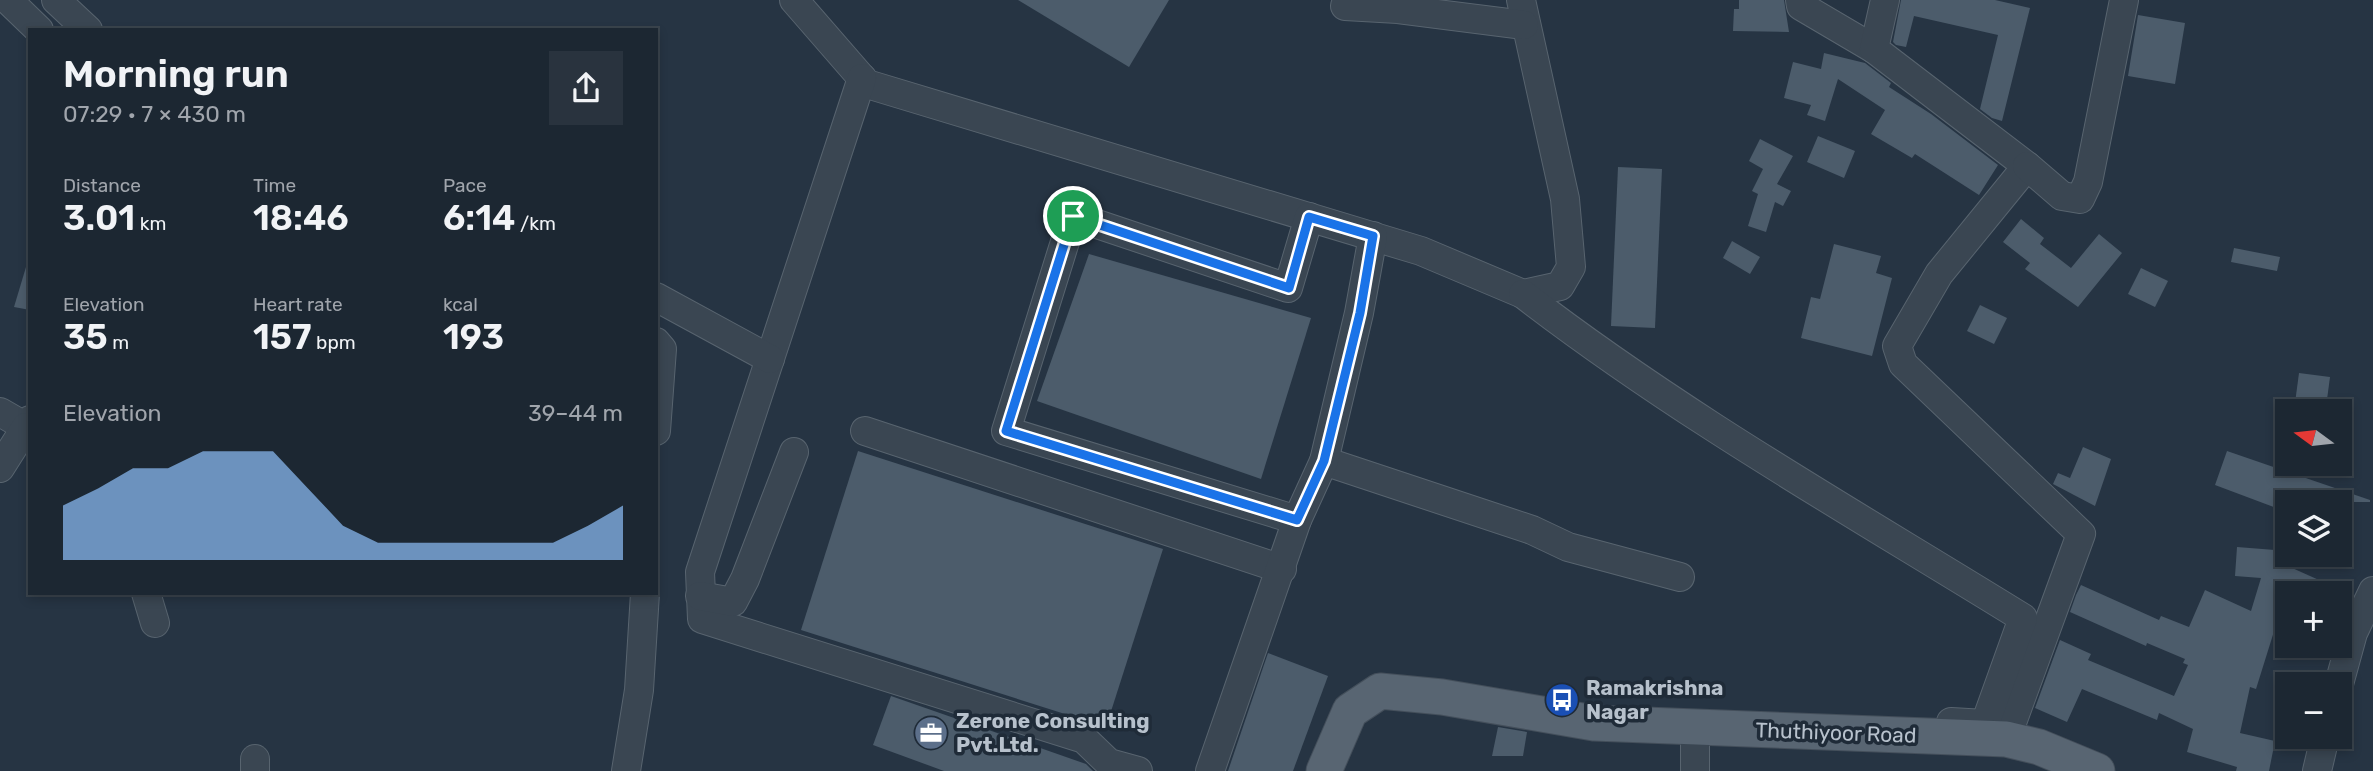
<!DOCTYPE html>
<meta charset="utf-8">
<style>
:root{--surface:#1c2732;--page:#29333e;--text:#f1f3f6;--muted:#a0a5ac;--line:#3a444d;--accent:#8ec0fa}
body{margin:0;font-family:Rubik,sans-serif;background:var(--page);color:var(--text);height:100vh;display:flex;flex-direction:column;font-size:26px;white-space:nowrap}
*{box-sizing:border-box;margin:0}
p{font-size:23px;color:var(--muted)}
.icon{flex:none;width:38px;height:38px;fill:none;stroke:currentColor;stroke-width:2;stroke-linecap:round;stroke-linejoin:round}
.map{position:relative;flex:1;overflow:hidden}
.details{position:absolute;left:28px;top:28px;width:630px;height:567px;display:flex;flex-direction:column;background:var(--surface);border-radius:0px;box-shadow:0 4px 10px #0003,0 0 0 2px var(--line)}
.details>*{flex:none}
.needle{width:46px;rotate:285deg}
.controls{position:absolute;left:2275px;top:399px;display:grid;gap:14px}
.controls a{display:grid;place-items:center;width:77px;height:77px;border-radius:0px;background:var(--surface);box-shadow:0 4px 10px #0003,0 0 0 2px var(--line);font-size:35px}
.pin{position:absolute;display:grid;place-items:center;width:60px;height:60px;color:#fff;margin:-30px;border:4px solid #fff;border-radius:50%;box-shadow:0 2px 7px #0007}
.round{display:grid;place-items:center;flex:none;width:74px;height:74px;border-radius:0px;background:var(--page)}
.summary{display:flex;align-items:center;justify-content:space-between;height:119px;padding:0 35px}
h1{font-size:38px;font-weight:600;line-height:52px}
.stats{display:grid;grid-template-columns:repeat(3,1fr);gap:10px;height:119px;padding:7px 35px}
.stats div{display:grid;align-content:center}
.stats b{font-size:35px;font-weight:600}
.stats small{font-size:19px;font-weight:400}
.stats p{font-size:19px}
.chart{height:196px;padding:14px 35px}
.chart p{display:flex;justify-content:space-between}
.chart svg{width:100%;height:126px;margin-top:7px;fill:var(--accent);opacity:.7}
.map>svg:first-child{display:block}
</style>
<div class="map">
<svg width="2373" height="771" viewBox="0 0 2373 771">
<rect width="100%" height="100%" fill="#263443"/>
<g fill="#4c5c6b">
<polygon points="1018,0 1169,0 1129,67"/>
<polygon points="1739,0 1784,0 1789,32 1733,31 1734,9 1739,9"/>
<polygon points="1901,0 1995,0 2030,8 2002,121 1992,118 1980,109 1998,35 1914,16 1906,47 1896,45 1893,42"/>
<polygon points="2138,15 2185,23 2175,84 2128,76"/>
<polygon points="1824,53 1865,63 1891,83 1889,87 1931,114 1998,165 1979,195 1915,154 1912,158 1871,134 1885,110 1838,79 1825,121 1807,115 1811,105 1784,98 1793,62 1821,69"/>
<polygon points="1818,136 1855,151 1844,178 1807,162"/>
<polygon points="1760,139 1793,156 1777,184 1791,191 1783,206 1775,202 1766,232 1748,226 1758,194 1752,191 1763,169 1749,161"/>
<polygon points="1618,167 1662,169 1655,328 1611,326"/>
<polygon points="2021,219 2044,238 2040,244 2071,268 2099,234 2122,253 2078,307 2025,269 2030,263 2003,242"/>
<polygon points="1732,241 1760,257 1750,274 1723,258"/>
<polygon points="1834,244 1881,256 1876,273 1892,278 1872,356 1801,338 1811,297 1820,299"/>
<polygon points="2234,248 2280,257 2277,271 2231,262"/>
<polygon points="1089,254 1311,318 1261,479 1037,401"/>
<polygon points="26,267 30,267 30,310 14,307"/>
<polygon points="2141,268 2168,281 2155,307 2128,294"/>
<polygon points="1980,305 2007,318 1994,344 1967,331"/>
<polygon points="2299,373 2330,377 2326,407 2295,403"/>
<polygon points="2083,447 2111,459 2095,506 2053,484 2058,473 2070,478"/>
<polygon points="858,451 1163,549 1106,727 801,630"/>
<polygon points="2227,451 2370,500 2370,502 2287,502 2287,512 2215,485"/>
<polygon points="2237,547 2275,550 2274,560 2348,593 2286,593 2256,689 2250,687 2240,733 2275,741 2269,771 2236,771 2237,767 2187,752 2193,729 2159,713 2157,720 2082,689 2067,722 2035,708 2060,640 2091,654 2088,660 2174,696 2188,665 2183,663 2185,659 2147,643 2146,646 2070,612 2076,595 2081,585 2159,620 2161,616 2189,627 2205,590 2251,611 2261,578 2235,576"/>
<polygon points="1268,653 1328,676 1293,771 1228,771"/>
<polygon points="891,696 1086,764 1093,771 944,771 873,745"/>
<polygon points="1498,727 1527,732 1523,756 1492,756"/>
</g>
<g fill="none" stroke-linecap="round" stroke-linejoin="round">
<g stroke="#58646f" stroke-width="30">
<g id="minor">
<polyline points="8,0 39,30"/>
<polyline points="56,0 88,30"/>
<polyline points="794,0 867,84 1421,251 1523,294 1560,286 1571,267 1565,199 1521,0"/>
<polyline points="1800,0 1801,6 1874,49"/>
<polyline points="1885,0 1874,49 2027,166 1939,274 1897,346 1903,364 2081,534 2006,739"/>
<polyline points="1345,6 1398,9 1524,25"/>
<polyline points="862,78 700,572 702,619 1084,739 1109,763 1138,771"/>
<polyline points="2027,166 2062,196 2080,199 2088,182 2124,0"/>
<path d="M1523,294C1680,415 1855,514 2023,618L1985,724L1951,722"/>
<polyline points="656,297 770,359"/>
<polyline points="656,342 662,349 656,431"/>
<polyline points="0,412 26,427 30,420"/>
<polyline points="865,431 1282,569"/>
<polyline points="1324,461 1532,530 1568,547 1680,577"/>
<polyline points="0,468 26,427 30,430"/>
<polyline points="1297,520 1006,431 1073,216 1288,288 1309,217"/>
<polyline points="146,593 155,623"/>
<polyline points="700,596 733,602 745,579 794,452"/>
<polyline points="2339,684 2353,633 2373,591"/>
<polyline points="1695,728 1695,771"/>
<polyline points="255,771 255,759"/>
<polyline points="626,771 639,690 645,593"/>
<polyline points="1210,771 1297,520 1324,461 1359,313 1373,236"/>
<polyline points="2317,771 2325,737"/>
</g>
</g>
<g stroke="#444f5b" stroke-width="37">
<polyline id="major" points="1324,771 1350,711 1380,691 1442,697 1594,723 2006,739 2039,747 2097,771"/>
</g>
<use href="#minor" stroke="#3a4652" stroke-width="28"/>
<use href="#major" stroke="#586572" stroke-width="35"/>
</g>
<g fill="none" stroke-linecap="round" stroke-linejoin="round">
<g stroke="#fff" stroke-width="14">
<polygon id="route" points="1073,216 1289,288 1309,217 1373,236 1360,313 1324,461 1297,520 1006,431"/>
</g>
<use href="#route" stroke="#1a73e8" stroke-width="9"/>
</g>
<defs>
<g id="bus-disc" transform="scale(1.75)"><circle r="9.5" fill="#1a4fb4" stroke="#1f2b38"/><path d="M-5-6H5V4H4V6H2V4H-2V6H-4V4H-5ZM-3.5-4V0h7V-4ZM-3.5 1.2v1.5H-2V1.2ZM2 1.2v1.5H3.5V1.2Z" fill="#fff"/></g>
<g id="office-disc" transform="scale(1.75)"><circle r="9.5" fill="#5c6f8a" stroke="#1f2b38"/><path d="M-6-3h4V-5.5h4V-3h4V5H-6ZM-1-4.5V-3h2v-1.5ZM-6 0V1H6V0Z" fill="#fff"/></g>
</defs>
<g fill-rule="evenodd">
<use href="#bus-disc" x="1562" y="700"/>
<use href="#office-disc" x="931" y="733"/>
</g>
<g text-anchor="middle" stroke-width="7" stroke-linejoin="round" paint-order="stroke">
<g font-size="21" font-weight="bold" fill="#b7c1cc" stroke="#1f2b38" text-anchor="start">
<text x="1586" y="695">Ramakrishna<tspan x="1586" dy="24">Nagar</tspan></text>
<text x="956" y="728">Zerone Consulting<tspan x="956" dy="24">Pvt.Ltd.</tspan></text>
</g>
<g font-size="21" fill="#b7c1cc" stroke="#1f2b38">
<text transform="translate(1836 733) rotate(2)" y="7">Thuthiyoor Road</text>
</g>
</g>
</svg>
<div class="controls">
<a><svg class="needle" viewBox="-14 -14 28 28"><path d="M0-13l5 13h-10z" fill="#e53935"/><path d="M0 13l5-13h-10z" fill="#a0a5ac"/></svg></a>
<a><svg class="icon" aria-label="layers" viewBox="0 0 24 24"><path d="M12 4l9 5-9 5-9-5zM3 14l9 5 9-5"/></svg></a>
<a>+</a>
<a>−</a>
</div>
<div class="pin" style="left:1073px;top:216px;background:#1e9e55"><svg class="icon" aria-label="arrive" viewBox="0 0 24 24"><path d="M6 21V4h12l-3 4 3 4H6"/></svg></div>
<section class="details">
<div class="summary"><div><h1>Morning run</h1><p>07:29 · 7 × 430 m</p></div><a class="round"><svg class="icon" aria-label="share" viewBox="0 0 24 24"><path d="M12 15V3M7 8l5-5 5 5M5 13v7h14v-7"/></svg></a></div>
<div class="stats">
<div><p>Distance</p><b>3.01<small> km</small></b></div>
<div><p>Time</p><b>18:46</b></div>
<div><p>Pace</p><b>6:14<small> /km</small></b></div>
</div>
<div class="stats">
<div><p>Elevation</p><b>35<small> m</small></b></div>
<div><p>Heart rate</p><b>157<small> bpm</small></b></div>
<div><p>kcal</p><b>193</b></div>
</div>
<div class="chart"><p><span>Elevation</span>39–44 m</p>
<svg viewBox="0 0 160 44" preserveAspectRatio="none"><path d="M0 44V25L10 19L20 12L30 12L40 6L50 6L60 6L70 19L80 32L90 38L100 38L110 38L120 38L130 38L140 38L150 32L160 25V44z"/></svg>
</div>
</section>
</div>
